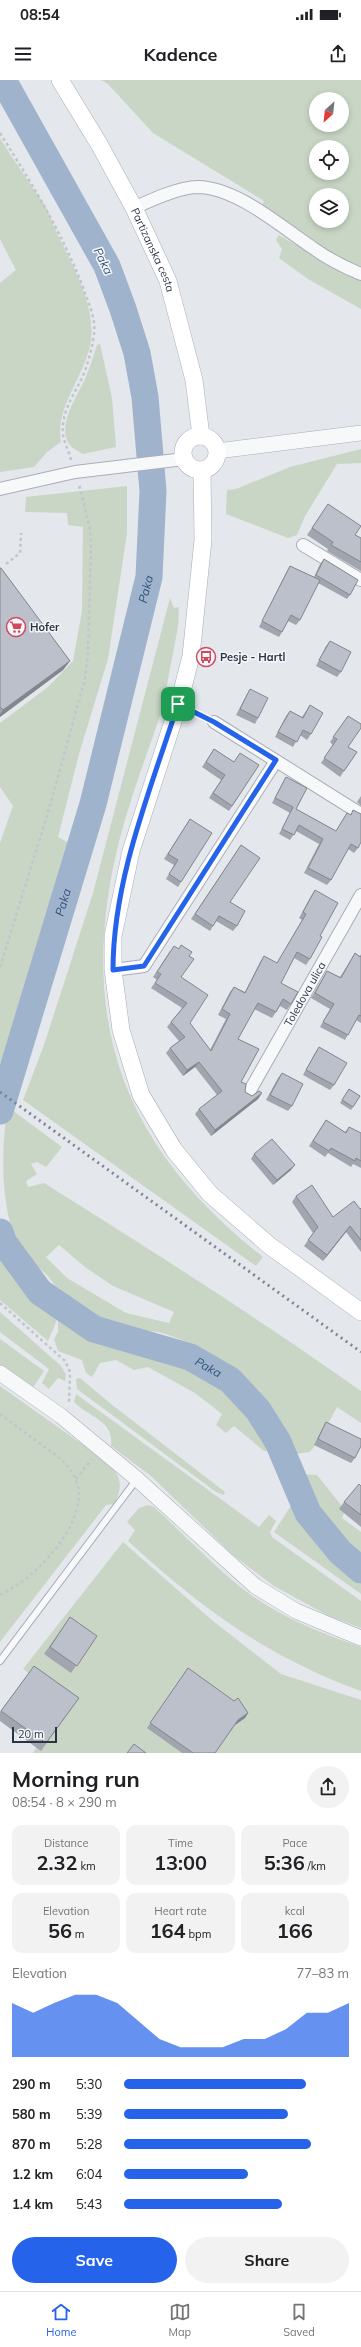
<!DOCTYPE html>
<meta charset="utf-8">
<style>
:root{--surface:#fff;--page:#f2f2f2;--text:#202124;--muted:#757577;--line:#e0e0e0;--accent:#2563eb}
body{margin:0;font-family:Mulish,sans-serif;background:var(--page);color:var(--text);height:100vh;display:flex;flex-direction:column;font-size:15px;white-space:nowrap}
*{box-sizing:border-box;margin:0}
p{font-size:13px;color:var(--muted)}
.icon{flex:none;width:22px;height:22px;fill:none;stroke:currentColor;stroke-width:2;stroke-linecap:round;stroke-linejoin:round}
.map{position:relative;height:1673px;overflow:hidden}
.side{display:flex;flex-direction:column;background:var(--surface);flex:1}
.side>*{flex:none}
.needle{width:26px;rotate:207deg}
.controls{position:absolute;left:309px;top:12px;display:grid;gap:8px}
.controls a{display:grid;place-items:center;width:40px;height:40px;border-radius:50%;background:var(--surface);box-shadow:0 2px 6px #0003;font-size:20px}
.scale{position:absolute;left:12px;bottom:10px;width:45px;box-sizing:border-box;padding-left:4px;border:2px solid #2b3445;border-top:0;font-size:11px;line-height:14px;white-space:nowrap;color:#2b3445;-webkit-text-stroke:3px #f4f6f9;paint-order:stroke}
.pin{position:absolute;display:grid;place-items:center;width:34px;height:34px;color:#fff;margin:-17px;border-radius:8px;box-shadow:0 2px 6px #0006}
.round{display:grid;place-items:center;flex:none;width:42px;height:42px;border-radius:21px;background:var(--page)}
.head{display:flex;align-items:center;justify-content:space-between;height:68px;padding:0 12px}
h1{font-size:22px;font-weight:700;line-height:30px}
.metrics{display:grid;grid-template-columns:repeat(3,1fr);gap:6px;height:68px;padding:4px 12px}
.metrics div{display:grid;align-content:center;border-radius:10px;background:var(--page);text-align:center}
.metrics b{font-size:20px;font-weight:700}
.metrics small{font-size:11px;font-weight:400}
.metrics p{font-size:11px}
.chart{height:112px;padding:8px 12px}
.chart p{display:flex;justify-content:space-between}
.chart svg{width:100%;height:72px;margin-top:4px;fill:var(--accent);opacity:.7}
.button{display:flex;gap:8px;margin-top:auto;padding:8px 12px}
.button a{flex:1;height:46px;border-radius:24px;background:var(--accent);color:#fff;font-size:16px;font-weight:700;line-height:46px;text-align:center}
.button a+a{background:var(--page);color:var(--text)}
ul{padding:0 12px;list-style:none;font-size:13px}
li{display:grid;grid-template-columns:64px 48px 1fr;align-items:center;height:30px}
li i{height:10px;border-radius:5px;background:var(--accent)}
.status{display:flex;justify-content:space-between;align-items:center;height:28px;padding:0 20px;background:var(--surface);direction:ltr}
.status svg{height:11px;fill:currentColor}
header{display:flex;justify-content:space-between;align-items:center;height:52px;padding:0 12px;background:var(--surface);font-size:18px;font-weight:700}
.menu{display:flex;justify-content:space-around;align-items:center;height:56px;border-top:1px solid var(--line);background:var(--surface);font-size:11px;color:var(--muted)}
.menu a{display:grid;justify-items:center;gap:2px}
.menu .selected{color:var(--accent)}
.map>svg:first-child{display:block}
</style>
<div class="status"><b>08:54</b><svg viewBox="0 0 49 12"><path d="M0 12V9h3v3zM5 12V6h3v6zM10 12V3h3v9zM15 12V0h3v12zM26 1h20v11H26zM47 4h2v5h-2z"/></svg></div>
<header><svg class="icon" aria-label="menu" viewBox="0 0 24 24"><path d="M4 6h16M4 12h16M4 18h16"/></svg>Kadence<svg class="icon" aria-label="share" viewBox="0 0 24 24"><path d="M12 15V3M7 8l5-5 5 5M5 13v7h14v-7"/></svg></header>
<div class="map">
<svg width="361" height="1673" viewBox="0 0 361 1673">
<rect width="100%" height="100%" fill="#e4e7ec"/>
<g fill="#c9d6c5" fill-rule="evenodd">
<path d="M101,0H361V190L259,134L264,121L153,53L108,4ZM316,19H342V45H316ZM316,67H342V93H316ZM316,115H342V141H316Z"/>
<path d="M0,58C14,81 29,102 44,124C49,132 52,143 56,151C72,185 98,227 90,266C82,300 55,328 61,362L47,372L34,387L0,392V203L16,190L0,159Z"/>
<polygon points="279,155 338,190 361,199 361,229 308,199 279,178 282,169 276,160"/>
<path d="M100,264L112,318L116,367L83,374C77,370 70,368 67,360C59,339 80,313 87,294C91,284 94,274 97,265Z"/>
<polygon points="361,369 361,383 337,384 305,436 297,455 288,458 226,434 227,410 236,409 290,387"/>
<polygon points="127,406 127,453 108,579 79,674 58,757 72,765 11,957 0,983 0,763 13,726 0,707 0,643 48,607 73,581 82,531 83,447 68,445 67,433 25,432 26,417"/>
<path d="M170,518L174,528L179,527L178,547L165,615L166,618C148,673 124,732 113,788C80,955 131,1073 263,1177L256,1186L23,1020L44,965L93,813Z"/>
<path d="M8,1027L62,1067L46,1087L37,1082L31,1084L37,1094L26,1101L28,1107L44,1103C151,1170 258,1238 361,1311V1343L337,1327L318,1362L310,1372L294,1374C272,1317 220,1270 162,1253C154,1251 145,1251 138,1250C119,1247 97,1238 81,1230C68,1223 56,1206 47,1195C40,1188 30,1183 24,1176C0,1139 0,1071 8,1027ZM59,1165L85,1187L113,1206L174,1232L169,1243L126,1233L67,1198L46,1177Z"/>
<path d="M0,1172C14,1200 32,1219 59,1235L48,1261L0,1220Z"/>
<polygon points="0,1232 61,1286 66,1295 65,1301 58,1298 49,1309 42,1303 49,1289 0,1252"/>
<path d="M58,1240C79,1255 105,1266 130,1272C144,1275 158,1275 172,1279C225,1296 248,1326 275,1372L264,1371L234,1346L226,1353L216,1345L222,1334L195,1313L148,1287L134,1290L116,1280L100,1283L92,1297L86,1293L82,1280L58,1271L54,1259L58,1252Z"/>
<polygon points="0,1259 44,1291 32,1309 0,1286"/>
<polygon points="80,1298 111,1324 225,1412 224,1415 216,1412 77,1309 76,1299"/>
<path d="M0,1306L100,1377C119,1393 126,1401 114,1424L106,1425L0,1562Z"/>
<path d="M76,1314L259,1447L269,1435L276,1441L270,1452L272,1457L361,1521V1548L327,1535L274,1506L233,1475L151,1396L111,1366C114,1340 90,1338 74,1322Z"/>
<path d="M301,1394L317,1395L345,1430L342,1438L361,1452V1478C330,1454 314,1430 301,1394Z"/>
<path d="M294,1421C306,1453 336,1479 361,1501V1514L274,1452Z"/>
<path d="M148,1425L154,1427C185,1455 218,1491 251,1515C285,1539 323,1554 361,1567V1611C267,1577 201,1528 128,1461L135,1450L127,1442L139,1428Z"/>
<polygon points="123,1462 213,1541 281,1594 361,1620 361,1673 33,1673 64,1619 23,1589"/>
</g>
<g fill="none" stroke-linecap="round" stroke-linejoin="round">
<g stroke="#9fb4cc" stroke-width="27">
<path id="s1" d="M0,1031L93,724L149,497L153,411L145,317L137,273L123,229L107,186L3,0"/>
<path id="s2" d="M0,1152L4,1163L40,1212L94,1249L190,1277L230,1300L258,1330L278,1362L308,1433L340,1472L361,1490"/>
</g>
<g stroke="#a9aeb7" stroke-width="8">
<polyline id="service" points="0,1581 137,1399"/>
</g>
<g stroke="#a9aeb7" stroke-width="14">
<g id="minor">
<path d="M134,128C151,120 179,107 198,107C238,108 281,147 313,168C328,179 344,187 361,194"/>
<polyline points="0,409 75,392 184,379"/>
<polyline points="303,465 361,500"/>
<polyline points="214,642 361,734"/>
<polyline points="113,890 144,886 276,681"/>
<path id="s3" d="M248,1014L361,815"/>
</g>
</g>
<g stroke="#a9aeb7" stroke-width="16">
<g id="tertiary">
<polyline points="217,371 361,353"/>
<polyline points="0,1293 61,1336 137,1399 255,1506 296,1531 361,1558"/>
</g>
</g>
<g stroke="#a9aeb7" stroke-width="18">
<g id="secondary">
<path id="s4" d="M60,0L99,64L134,128L168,201L194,300L201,356"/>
<circle cx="200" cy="373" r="17"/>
<polyline points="202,390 203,460 191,576 179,623 131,771 113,856 113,890 121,950 141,1015 174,1070 210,1114 270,1166 361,1232"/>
</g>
</g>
<g stroke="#c2c5cb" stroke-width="2.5" stroke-dasharray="3 3" stroke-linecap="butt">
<path d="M0,53C32,104 63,154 84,210C89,224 96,239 94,254C92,269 88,284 82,298C73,316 61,333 63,354C64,363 69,371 71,380"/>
<polyline points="6,484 20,473 21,453"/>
<polyline points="193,631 203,636"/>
<polyline points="0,887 47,736 85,599 88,573 91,466 90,449 79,404"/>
<polyline points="0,1223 65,1281 70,1292 69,1324"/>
<path d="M0,1334L62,1380C70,1388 78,1399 79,1412C80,1452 34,1499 0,1515"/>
<polyline points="76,1399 92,1379"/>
</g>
<use href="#service" stroke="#f7f8fa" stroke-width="6"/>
<use href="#minor" stroke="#f7f8fa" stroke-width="12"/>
<use href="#tertiary" stroke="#f7f8fa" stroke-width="15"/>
<use href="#secondary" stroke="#fff" stroke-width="17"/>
<polyline stroke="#7d8696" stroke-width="3" stroke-dasharray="2 4" stroke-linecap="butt" points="0,1012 361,1272"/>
</g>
<g fill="#a1a5ae">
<polygon points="328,424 355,455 361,458 361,491 327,471 328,469 307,455"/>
<polygon points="324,479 350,515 347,519 318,503 300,540 296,545 288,541 282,552 279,557 259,547 287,491 290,486 314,497 320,484"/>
<polygon points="0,488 70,581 63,590 0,637"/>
<polygon points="330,561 341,592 337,597 316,586 326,566"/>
<polygon points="250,609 258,638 255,644 236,635 247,614"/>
<polygon points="310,625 311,654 307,660 300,655 293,667 275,657 286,636 290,631 302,637"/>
<polygon points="348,636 348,667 357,672 340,697 321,683 333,665 330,662"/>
<polygon points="214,669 234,682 259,685 229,731 209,718 221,700 202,687"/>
<polygon points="286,697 296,729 336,751 347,733 350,735 353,730 358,768 354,773 348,769 331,800 327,805 304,793 319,764 296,751 290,760 279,754 290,733 272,723 283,702"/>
<polygon points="361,716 361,726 357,722"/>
<polygon points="190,739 181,802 178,807 166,799 174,785 164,779"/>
<polygon points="241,765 230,822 237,846 233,851 216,841 210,851 191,839"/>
<polygon points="315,810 320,856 310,879 306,885 294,878 281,903 291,924 287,930 280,926 272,938 254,929 238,959 241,1002 245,1012 252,1016 262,1013 258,1019 211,1056 195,1034 199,1029 217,1015 195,987 183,996 166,973 170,968 179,961 167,947 182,928 151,908 157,900 153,897 170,871 189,876 181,897 190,943 210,970 226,939 218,935 230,912 234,907 245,912 260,882 264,876 277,883 302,840 299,838 311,816"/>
<polygon points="355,873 360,876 361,874 361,943 356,940 345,960 320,947 330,929 311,918 327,891 340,897"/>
<polygon points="319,967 334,1005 330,1010 303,995 315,973"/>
<polygon points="282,993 292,1026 288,1031 266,1020 278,998"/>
<polygon points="349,1009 360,1016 351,1030 340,1023"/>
<polygon points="326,1040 345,1052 349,1047 361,1053 361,1088 353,1084 351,1087 328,1073 325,1077 309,1066"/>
<polygon points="254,1074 291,1090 273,1105 251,1079"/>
<polygon points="296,1116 333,1137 360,1129 361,1128 361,1172 346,1152 323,1181 304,1166 313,1153 292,1122"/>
<polygon points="326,1342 355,1378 351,1383 314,1365 323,1347"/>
<polygon points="361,1406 361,1447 339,1429 344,1422"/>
<polygon points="70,1537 97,1556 71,1593 44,1574"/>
<polygon points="34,1586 79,1618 41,1671 0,1641 0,1632"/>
<polygon points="188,1588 248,1633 245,1638 235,1645 215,1673 182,1673 147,1648"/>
</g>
<g fill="#83868d">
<polygon points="70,581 63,590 0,637 0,634 3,630"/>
<polygon points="199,982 195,987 183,996 187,990"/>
<polygon points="262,1013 258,1019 211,1056 215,1050"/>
<polygon points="295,1085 291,1090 273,1105 277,1100"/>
<polygon points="350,1146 346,1152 323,1181 327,1175"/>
<polygon points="248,1633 245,1638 235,1645 238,1640"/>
</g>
<g fill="#bbc0ca" stroke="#83868d">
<polygon points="328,424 361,446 355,455 361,458 361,482 331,465 333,462 312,448"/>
<polygon points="324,479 358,500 350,515 316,495"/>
<polygon points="290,486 320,500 300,540 291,535 282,552 262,541"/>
<polygon points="0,488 1,488 70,581 3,630 0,627"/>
<polygon points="330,561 351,572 341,592 319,580"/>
<polygon points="250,609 268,618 258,638 240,629"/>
<polygon points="310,625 323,633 311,654 303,650 297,662 278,652 290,631 303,638"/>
<polygon points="348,636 361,644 361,648 348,667 357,672 344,691 324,678 337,659 333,657"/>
<polygon points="214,669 234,682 240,673 259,685 232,726 213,713 225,695 206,682"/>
<polygon points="286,697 307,708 296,729 336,751 347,733 351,735 353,730 361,734 361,762 358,768 351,764 331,800 308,788 323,759 299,745 294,755 282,749 293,727 275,718"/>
<polygon points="190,739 212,753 181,802 169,794 178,780 168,774"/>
<polygon points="241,765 260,778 230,822 245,831 237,846 219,836 213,846 195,834"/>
<polygon points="315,810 338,823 320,856 322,857 310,879 297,872 281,903 298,912 291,924 283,919 276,932 258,923 238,959 259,969 241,1002 246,1004 245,1012 252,1016 259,1011 262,1013 215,1050 199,1029 222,1011 199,982 187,990 170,968 185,957 171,942 187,923 155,903 161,894 157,892 174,866 179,869 181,865 192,872 189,876 194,879 181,897 208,915 190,943 211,971 230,934 222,929 234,907 245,913 264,876 277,883 306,834 303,832"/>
<polygon points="355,873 360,877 361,876 361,936 359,935 348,955 323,942 334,924 315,913 327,891 341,898"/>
<polygon points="319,967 347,983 334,1005 306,990"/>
<polygon points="282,993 303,1004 292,1026 270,1015"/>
<polygon points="349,1009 360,1016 353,1027 342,1020"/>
<polygon points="326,1040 346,1053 349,1047 361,1053 361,1081 356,1078 355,1081 331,1068 329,1071 313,1061"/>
<polygon points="272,1059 295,1085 277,1100 254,1074"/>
<polygon points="312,1105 333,1137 354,1121 360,1129 361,1128 361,1160 350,1146 327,1175 308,1160 318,1147 296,1116"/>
<polygon points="326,1342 361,1359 361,1366 355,1378 318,1359"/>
<polygon points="359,1404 361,1406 361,1435 344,1422"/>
<polygon points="70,1537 97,1556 77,1586 50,1567"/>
<polygon points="34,1586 79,1618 46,1663 1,1631"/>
<polygon points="188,1588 234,1621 238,1618 248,1633 238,1640 215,1673 193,1673 150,1643"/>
<polygon points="134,1664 146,1673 127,1673"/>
</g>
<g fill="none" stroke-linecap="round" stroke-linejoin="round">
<g stroke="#fff" stroke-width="8">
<path id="route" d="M178,624L214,642L276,680L144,886L113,890C113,798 151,709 178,624Z"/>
</g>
<use href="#route" stroke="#2563eb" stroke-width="5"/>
</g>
<defs>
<g id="supermarket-ring" transform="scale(1)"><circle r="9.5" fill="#f4f6f9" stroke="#d1495b" stroke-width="1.5"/><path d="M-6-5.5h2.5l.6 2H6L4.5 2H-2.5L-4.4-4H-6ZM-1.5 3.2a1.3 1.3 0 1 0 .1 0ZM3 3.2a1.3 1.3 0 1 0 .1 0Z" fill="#d1495b"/></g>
<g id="bus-ring" transform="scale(1)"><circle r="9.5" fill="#f4f6f9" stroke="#d1495b" stroke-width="1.5"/><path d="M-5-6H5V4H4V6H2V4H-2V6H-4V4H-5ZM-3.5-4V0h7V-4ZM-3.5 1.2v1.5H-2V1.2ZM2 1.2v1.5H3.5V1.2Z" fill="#d1495b"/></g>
</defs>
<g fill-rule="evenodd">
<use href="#supermarket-ring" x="16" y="547"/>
<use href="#bus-ring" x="206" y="577"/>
</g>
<g text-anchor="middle" stroke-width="3" stroke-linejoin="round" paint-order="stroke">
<g font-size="11" fill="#2b3445" stroke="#f4f6f9">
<text dy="4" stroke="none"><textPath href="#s4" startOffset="194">Partizanska cesta</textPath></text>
<text dy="4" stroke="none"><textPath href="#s3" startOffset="115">Toledova ulica</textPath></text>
</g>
<g font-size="11" font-weight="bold" fill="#2b3445" stroke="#f4f6f9" text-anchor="start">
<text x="30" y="551">Hofer</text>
<text x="220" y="581">Pesje - Hartl</text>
</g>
<g font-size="12" font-style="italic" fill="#34527a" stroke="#f4f6f9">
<text transform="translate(103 181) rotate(64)" y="4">Paka</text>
<text dy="4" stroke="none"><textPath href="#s1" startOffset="542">Paka</textPath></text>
<text dy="4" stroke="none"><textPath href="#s1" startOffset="218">Paka</textPath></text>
<text dy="4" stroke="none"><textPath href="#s2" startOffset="259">Paka</textPath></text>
</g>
</g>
</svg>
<div class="controls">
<a><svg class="needle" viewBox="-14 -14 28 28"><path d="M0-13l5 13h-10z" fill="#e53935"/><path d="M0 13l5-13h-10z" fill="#757577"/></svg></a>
<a><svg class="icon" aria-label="locate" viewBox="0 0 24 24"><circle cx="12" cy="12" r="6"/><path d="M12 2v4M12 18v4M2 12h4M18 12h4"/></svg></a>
<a><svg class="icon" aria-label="layers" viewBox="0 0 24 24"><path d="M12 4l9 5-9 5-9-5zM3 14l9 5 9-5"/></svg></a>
</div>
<div class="scale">20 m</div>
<div class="pin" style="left:178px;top:624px;background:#1e9e55"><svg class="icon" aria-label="arrive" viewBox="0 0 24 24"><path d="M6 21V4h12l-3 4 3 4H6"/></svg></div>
</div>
<section class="side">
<div class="head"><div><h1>Morning run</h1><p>08:54 · 8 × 290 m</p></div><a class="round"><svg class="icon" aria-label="share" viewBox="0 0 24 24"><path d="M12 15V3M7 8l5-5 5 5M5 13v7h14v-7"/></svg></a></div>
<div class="metrics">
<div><p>Distance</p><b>2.32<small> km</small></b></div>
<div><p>Time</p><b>13:00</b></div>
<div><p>Pace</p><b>5:36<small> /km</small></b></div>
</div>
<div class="metrics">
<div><p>Elevation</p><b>56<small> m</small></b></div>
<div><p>Heart rate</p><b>164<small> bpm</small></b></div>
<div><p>kcal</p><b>166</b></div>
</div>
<div class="chart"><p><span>Elevation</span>77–83 m</p>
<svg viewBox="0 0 160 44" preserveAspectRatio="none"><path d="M0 44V11L10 17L20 11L30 6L40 6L50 11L60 22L70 33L80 38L90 38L100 38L110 33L120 33L130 27L140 17L150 17L160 11V44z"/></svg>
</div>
<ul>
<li><b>290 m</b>5:30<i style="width:81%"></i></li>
<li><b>580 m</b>5:39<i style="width:73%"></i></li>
<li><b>870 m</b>5:28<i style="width:83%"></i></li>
<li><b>1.2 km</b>6:04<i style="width:55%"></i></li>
<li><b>1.4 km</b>5:43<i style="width:70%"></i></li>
</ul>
<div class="button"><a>Save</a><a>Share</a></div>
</section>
<nav class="menu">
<a class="selected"><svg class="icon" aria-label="home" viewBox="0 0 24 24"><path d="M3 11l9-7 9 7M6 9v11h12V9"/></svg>Home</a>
<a><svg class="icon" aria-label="map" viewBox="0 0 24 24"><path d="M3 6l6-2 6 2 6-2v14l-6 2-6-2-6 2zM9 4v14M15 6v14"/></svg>Map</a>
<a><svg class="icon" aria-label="saved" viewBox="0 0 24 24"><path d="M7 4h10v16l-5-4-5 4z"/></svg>Saved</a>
</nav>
